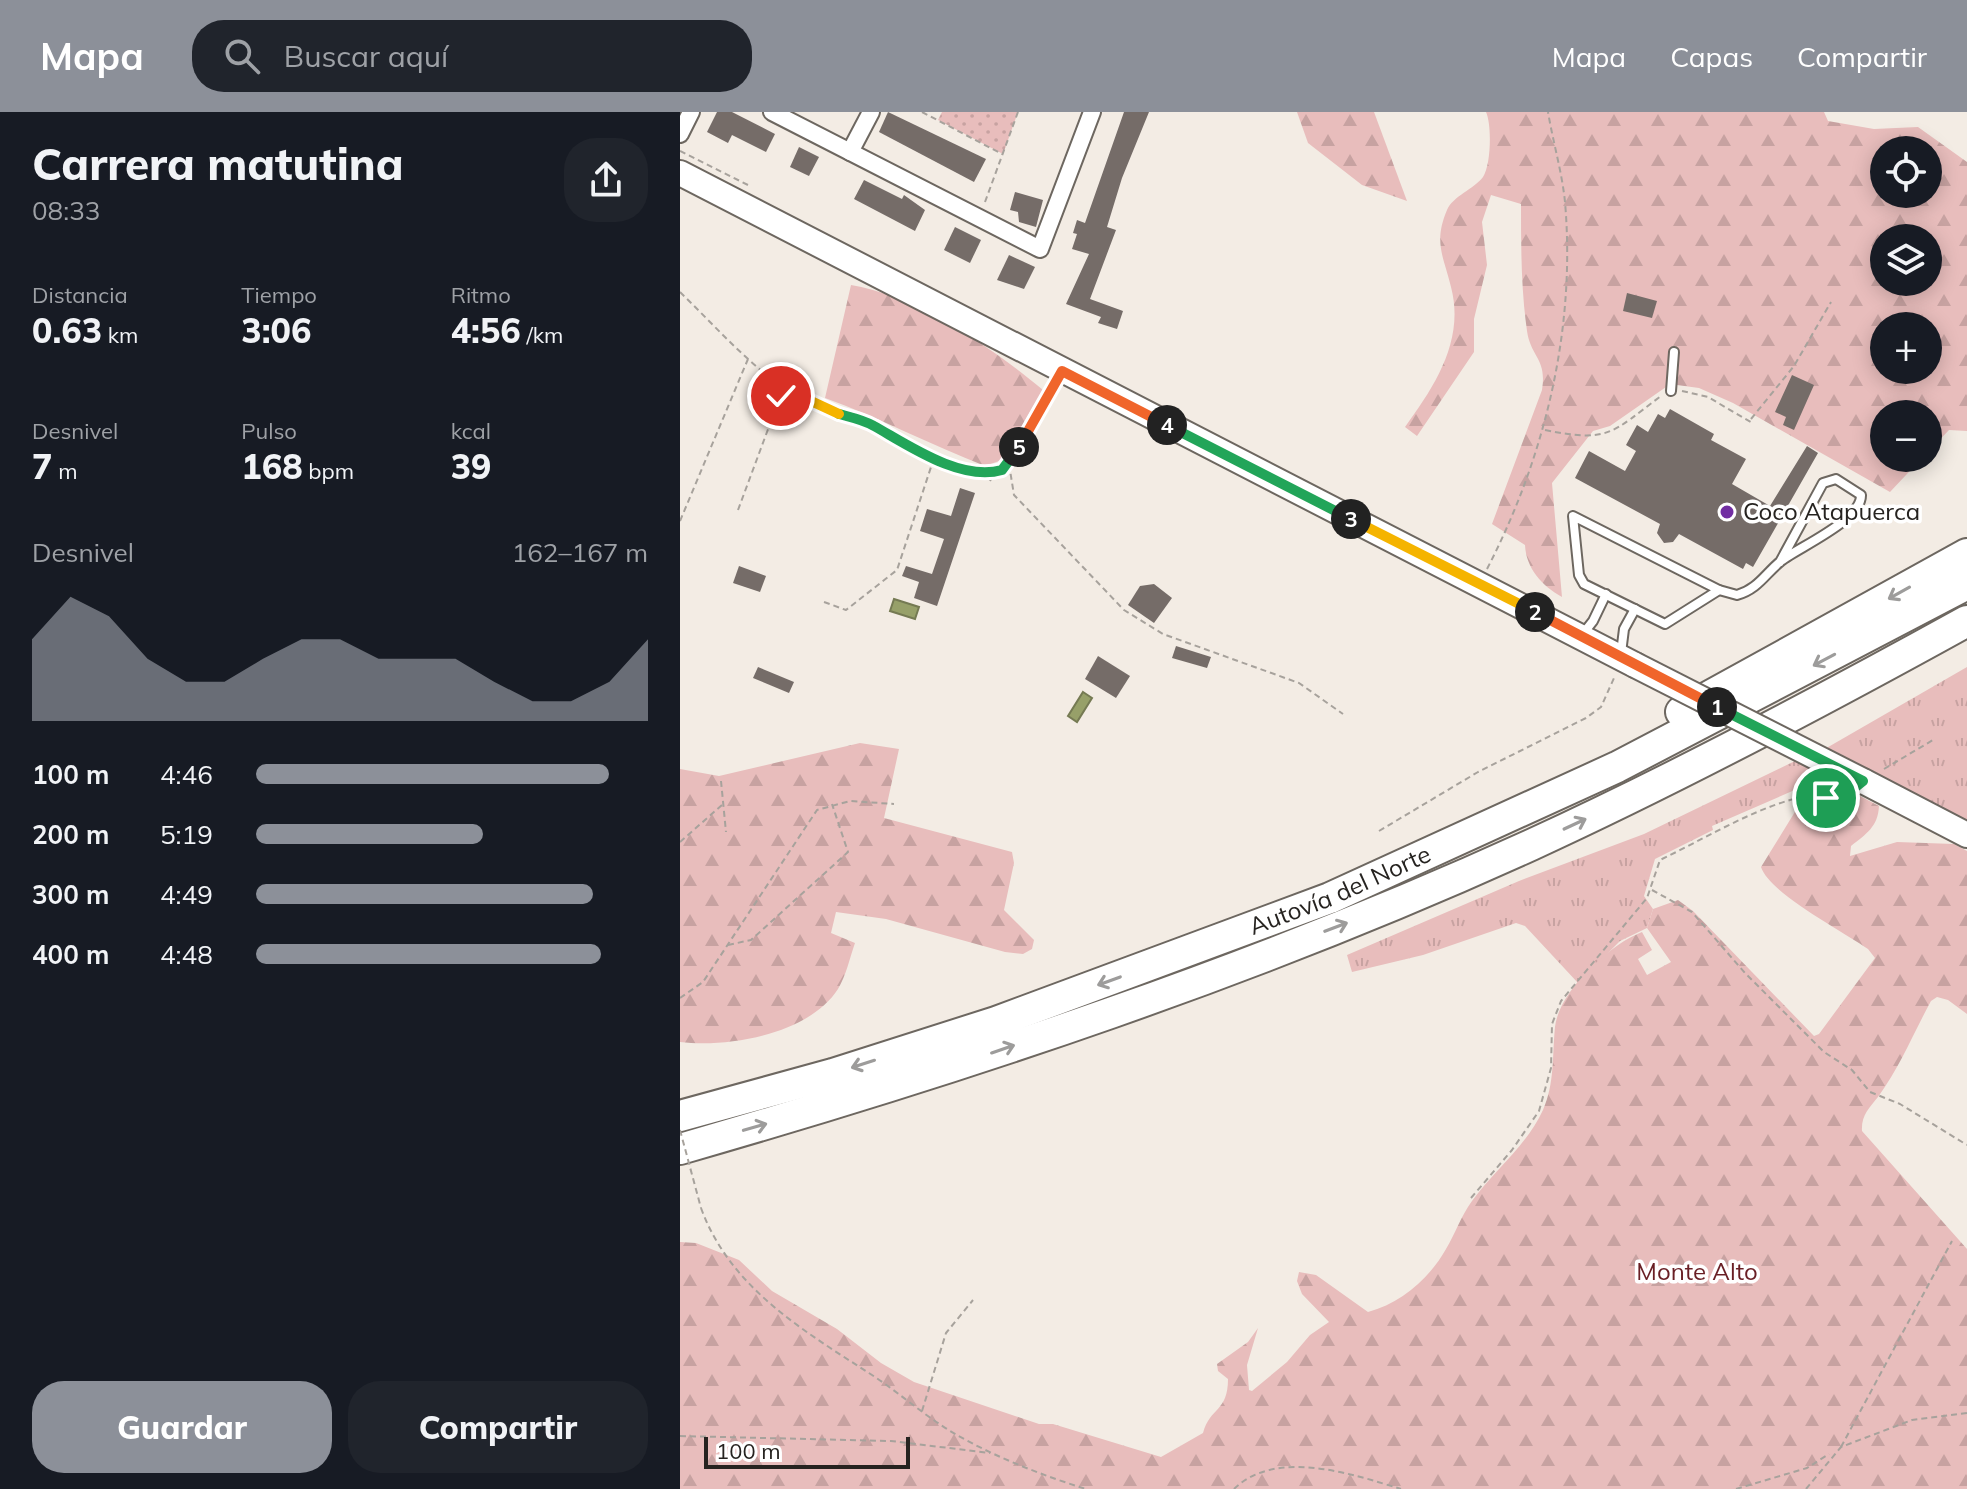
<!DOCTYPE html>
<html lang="es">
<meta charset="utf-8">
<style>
:root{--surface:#171b24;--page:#20242c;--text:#f1f3f6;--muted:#9ea1a6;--accent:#8c9099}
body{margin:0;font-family:Mulish,sans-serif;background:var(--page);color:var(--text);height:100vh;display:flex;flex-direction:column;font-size:30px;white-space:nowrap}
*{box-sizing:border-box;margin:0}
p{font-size:26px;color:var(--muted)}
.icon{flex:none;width:44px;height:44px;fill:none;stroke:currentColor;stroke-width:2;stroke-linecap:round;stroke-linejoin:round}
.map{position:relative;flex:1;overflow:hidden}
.side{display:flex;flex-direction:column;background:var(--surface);width:680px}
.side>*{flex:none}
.tools{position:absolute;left:1190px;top:24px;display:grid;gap:16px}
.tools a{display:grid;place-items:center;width:72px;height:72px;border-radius:50%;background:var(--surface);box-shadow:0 4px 20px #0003;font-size:40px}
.scale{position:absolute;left:24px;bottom:20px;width:206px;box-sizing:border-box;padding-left:8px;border:4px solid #262320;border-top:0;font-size:22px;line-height:28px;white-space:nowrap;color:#262320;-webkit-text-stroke:6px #fff;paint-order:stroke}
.pin{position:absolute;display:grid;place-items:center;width:68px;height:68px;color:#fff;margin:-34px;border:4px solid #fff;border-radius:50%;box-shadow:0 2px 8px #0007}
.km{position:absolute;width:40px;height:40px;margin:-20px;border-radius:50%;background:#222;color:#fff;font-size:22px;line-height:40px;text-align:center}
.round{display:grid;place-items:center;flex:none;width:84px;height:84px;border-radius:32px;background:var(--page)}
.summary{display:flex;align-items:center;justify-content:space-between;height:136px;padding:0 32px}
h1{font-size:44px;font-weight:800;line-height:60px}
.metrics{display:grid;grid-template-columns:repeat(3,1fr);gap:12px;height:136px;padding:8px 32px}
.metrics div{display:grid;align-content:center}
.metrics b{font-size:34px;font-weight:800}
.metrics small{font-size:22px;font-weight:400}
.metrics p{font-size:22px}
.chart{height:224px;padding:16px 32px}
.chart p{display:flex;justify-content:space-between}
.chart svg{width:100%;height:144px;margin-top:8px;fill:var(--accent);opacity:.7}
.cta{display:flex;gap:16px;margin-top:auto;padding:16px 32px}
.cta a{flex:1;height:92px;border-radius:32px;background:var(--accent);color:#fff;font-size:32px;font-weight:800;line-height:92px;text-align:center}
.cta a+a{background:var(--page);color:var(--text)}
ul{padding:0 32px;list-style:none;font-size:26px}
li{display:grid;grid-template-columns:128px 96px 1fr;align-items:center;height:60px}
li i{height:20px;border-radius:10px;background:var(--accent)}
header{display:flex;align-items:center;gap:48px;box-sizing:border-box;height:112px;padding:0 40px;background:var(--accent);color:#fff}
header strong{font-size:38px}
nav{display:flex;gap:44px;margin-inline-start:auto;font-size:28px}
.search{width:560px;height:72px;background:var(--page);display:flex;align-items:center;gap:20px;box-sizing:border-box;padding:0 28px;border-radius:32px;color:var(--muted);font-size:30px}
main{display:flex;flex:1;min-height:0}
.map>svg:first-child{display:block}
</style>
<header>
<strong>Mapa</strong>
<div class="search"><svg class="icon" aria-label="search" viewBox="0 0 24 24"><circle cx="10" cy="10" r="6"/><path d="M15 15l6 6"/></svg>Buscar aquí</div>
<nav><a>Mapa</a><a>Capas</a><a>Compartir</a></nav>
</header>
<main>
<section class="side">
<div class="summary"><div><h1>Carrera matutina</h1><p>08:33</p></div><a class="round"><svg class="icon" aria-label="share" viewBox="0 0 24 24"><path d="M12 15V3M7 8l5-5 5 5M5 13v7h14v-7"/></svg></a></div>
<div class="metrics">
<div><p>Distancia</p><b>0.63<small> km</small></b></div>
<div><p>Tiempo</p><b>3:06</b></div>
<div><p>Ritmo</p><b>4:56<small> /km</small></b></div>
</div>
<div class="metrics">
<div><p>Desnivel</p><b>7<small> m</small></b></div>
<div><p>Pulso</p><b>168<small> bpm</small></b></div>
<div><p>kcal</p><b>39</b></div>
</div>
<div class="chart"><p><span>Desnivel</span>162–167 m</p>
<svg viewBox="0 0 160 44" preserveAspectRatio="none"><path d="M0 44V19L10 6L20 12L30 25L40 32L50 32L60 25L70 19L80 19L90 25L100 25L110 25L120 32L130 38L140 38L150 32L160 19V44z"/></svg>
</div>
<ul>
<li><b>100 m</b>4:46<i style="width:90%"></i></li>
<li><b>200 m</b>5:19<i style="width:58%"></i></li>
<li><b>300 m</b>4:49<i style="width:86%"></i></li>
<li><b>400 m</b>4:48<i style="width:88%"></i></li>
</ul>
<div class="cta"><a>Guardar</a><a>Compartir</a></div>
</section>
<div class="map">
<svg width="1287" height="1377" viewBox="0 0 1287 1377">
<defs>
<pattern id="grass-tufts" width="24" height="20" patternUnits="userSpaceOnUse" patternTransform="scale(2)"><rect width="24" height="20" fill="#e8bdbc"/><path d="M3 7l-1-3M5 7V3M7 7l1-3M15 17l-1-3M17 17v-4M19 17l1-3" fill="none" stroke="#c7a2a1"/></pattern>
<pattern id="forest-firs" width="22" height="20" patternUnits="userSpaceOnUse" patternTransform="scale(2)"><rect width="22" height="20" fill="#e8bdbc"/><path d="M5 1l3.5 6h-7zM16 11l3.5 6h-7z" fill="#c7a2a1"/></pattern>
<pattern id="park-dots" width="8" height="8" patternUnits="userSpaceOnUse" patternTransform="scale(2)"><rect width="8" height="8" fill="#e8bdbc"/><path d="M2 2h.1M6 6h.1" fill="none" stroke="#c7a2a1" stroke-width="1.8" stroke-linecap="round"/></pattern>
</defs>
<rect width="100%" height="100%" fill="#f3ece4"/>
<g fill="url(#grass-tufts)">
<polygon points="1287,555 1287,711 1143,638"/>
<polygon points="1115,649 1164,674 1152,681 1117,677 1032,714 1033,718 975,747 964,784 973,797 967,816 940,829 898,871 845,814 836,811 743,843 672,860 667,843 839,769 964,722"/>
</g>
<g fill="url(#forest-firs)" fill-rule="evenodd">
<polygon points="617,0 694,0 727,89 682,73 628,31"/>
<path d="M806,0H1144L1148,9L1194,17L1238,15L1287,50V319L1269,318L1248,340V302H1204V346H1242L1210,380L1053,291L1019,276L997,273L986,275L930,314L913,319L872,371L882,485C862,474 846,456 845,433L812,412L862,278C867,246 851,246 847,219C841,177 841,134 841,92L811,83L802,110L807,153L794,207V240L737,324L725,315C755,274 785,228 771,175C764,145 753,131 767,98C773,84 794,77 803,65C811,53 812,13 806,0ZM1204,38H1248V82H1204ZM1204,126H1248V170H1204ZM1204,214H1248V258H1204Z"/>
<path d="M171,173C236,184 313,236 363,278L322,348L305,354C251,333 200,306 145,286Z"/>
<path d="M180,631L219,637L204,706L332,740L334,751L324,798L354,828L352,837L343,842L325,840L206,807L156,800L151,821L175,831C170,845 166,864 158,877C129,922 49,936 0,930V657L39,664Z"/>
<path d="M1180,684L1199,694C1198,715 1186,722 1171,734L1170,744L1217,730L1274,732L1287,739V902L1268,888L1257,885L1251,889C1233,922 1220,955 1198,985C1189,996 1181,1004 1182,1019L1287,1137V1377H0V1130L16,1131L59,1148L92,1179L157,1217L201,1251L234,1270L359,1312H373L481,1345L523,1321C530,1295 548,1300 548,1267L538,1259L537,1252L568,1230L578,1216L567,1253L569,1278L572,1279L607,1250L630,1223L649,1210L622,1182L617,1169L619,1160L636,1163L688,1200C721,1191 749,1167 766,1137C775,1122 781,1104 792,1089C814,1059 847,1033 863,998C875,970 872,945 875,915C879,879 930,832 962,820L972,838L958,847L967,863L991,850L967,816L973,797L998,788L1013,799L1134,924L1139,922L1195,846L1188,837C1163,819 1090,782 1081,755L1121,690L1159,693Z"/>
</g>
<polygon fill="url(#park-dots)" points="262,0 338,0 323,42 258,8"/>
<g fill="#97a069" stroke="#757a53" stroke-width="2">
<polygon points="214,487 239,495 235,507 210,499"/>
<polygon points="403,580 412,586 397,610 388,604"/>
</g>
<g fill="#756c68">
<polygon points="37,0 52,0 95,22 86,40 52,23 48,31 27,20"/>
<polygon points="208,0 306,47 294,70 199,20"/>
<polygon points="444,0 469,0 442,66 427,115 436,118 410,187 443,199 437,217 418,211 421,205 386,192 409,142 392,137 397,122 393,121 397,108 405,111"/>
<polygon points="119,35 139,45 129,64 110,55"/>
<polygon points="184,68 222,87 224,83 245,98 235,119 174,87"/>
<polygon points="335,80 363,88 356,115 339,110 338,100 330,98"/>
<polygon points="275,115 301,128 290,151 264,138"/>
<polygon points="329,143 355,155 344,177 317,168"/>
<polygon points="947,181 977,189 972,206 943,199"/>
<polygon points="1112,263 1134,273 1114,318 1103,313 1106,305 1095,300"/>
<polygon points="990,297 1034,322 1031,328 1066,347 1052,372 1090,394 1127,334 1138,341 1073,455 1066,451 1063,457 999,422 993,430 984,431 977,421 980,412 895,366 909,339 945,359 956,339 946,333 957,313 968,320 978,302 985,306"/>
<polygon points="280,376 295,381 257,494 234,486 239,470 222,464 226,454 252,462 264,427 240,419 247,397 271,404"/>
<polygon points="59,454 86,464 80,480 53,471"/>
<polygon points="474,472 492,486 474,511 448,493 460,474"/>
<polygon points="496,534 531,545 527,556 492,546"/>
<polygon points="418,544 450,564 436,586 405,567"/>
<polygon points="78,555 114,570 109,581 73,566"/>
</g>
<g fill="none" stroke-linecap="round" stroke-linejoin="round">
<g stroke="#6d6760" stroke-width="12">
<g id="lane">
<polyline points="991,279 994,240"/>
<polygon points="893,404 1039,478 985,512 904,472 899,463"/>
<path d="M1039,478L1057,483C1078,477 1085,462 1101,449C1119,435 1182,408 1181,383L1156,367L1143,371L1100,450"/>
<polyline points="902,523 913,509 926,482"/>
<polyline points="941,541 944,517 955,497"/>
</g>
</g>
<g stroke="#6d6760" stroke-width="20">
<g id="street">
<polyline points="92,0 360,137 412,0"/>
<polyline points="0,22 11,0"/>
<polyline points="170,40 191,0"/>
</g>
</g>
<g stroke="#6d6760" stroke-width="28">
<g id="secondary">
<polyline points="0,61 955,553"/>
<polyline points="1183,669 1287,723"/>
</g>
</g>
<g stroke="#6d6760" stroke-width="34">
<g id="highway">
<polyline points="1001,600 1287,442"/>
<path id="s1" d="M0,1004L153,962L316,910L650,786L937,655L1287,472"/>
<path d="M0,1037C289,954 577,858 851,733C999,665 1144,588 1287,509"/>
</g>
</g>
<g stroke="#a7a29c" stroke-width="2" stroke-dasharray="6 4" stroke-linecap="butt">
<polyline points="242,0 322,42"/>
<polyline points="0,39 70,74"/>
<polyline points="305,90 338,0"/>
<path d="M0,180C32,211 62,245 98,272C126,294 163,297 194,313C225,330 294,377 328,353"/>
<polyline points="374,274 329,352 334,383 444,498 483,522 619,571 663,602"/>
<polyline points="1002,279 1028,285 1074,312"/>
<polyline points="1071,307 1114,254 1151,190"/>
<path d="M865,318C930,331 931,321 981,284"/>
<polyline points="310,369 314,361"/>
<polyline points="58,398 103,277"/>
<polyline points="0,409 68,247"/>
<path d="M807,457C865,345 896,217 885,90C882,60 873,30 868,0"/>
<polyline points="144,490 166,498 217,458 254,346"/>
<polyline points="1204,657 1253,628"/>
<polyline points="41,669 46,720"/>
<polyline points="699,719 798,660 906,606 921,595 934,566"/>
<polyline points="0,730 43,692"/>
<polyline points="972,778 1012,800 1065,861 1144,940 1172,958 1190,980 1220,992 1287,1033"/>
<polyline points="48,833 71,828 168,740 152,692"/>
<polyline points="0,886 23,870 137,698 170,689 214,692"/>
<path d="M791,1086L832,1038L859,999L871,956L872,912L881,889L967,786L980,748C1022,728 1066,701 1110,688C1129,682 1147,689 1165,682"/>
<path d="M21,1096C50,1176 124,1219 192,1263C221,1282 247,1306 277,1323C315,1345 364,1364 406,1377"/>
<polyline points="242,1299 266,1221 293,1188"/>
<polyline points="0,1324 211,1329 310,1341"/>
<polyline points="1161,1335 1272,1129"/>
<path d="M554,1377C596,1336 672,1362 721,1377"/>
<polyline points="1056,1377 1127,1356 1149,1342"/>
<polyline points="1126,1377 1161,1335 1232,1308 1287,1301"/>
</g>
<use href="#lane" stroke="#fff" stroke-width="8"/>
<use href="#street" stroke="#fff" stroke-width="16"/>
<use href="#secondary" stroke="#fff" stroke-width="24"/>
<use href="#highway" stroke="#fff" stroke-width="30"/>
<g stroke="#6d6760" stroke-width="28" stroke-linecap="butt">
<polyline id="secondary-bridge" points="955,553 1183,669"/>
</g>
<polyline stroke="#a7a29c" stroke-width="2" stroke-dasharray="6 4" stroke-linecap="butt" points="0,1018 21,1096"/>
<use href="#secondary-bridge" stroke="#fff" stroke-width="24"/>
</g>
<defs><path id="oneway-shaft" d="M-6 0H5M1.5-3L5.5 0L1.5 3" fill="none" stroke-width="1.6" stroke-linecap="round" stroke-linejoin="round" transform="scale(2)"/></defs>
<g stroke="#9d9c9b">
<use href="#oneway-shaft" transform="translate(1219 481) rotate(151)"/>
<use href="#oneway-shaft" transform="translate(1144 548) rotate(152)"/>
<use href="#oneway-shaft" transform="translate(895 712) rotate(-25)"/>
<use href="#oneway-shaft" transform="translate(656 815) rotate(-21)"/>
<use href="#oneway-shaft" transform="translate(429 869) rotate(160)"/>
<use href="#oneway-shaft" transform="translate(323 937) rotate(-19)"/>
<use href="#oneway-shaft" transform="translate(183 952) rotate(162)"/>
<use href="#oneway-shaft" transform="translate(75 1015) rotate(-16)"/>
</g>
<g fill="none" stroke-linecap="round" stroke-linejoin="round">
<g stroke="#fff" stroke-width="16">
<polyline id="split-1" points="1037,595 1183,669 1168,681 1146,686"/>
</g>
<g stroke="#fff" stroke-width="16">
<polyline id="split-2" points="855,500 1037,595"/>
</g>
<g stroke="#fff" stroke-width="16">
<polyline id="split-3" points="671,407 855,500"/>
</g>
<g stroke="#fff" stroke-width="16">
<polyline id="split-4" points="487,313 671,407"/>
</g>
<g stroke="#fff" stroke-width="16">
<polyline id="split-5" points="339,335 382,259 487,313"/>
</g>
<g stroke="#fff" stroke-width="16">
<path id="split-6" d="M159,302C170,305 184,308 194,314C228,333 281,370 322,358L339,335"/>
</g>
<g stroke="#fff" stroke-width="16">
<polyline id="split-7" points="101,284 103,276 159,302"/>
</g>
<use href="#split-1" stroke="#22a559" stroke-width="10"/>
<use href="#split-2" stroke="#f0652b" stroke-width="10"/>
<use href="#split-3" stroke="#f5b400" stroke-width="10"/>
<use href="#split-4" stroke="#22a559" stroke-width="10"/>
<use href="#split-5" stroke="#f0652b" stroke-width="10"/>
<use href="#split-6" stroke="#22a559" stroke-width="10"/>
<use href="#split-7" stroke="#f5b400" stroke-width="10"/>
</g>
<circle fill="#722ea2" stroke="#fff" stroke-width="3" cx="1047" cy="400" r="8"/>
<g text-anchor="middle" stroke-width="7" stroke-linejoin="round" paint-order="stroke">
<g font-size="24" fill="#262320" stroke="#fff" text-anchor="start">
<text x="1063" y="408">Coco Atapuerca</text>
</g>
<g font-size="24" fill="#262320" stroke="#fff">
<text dy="8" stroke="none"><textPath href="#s1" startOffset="698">Autovía del Norte</textPath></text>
</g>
<g font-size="24" fill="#691f25" stroke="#fff">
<text x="1017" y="1168">Monte Alto</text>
</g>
</g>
</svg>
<div class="tools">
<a><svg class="icon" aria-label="locate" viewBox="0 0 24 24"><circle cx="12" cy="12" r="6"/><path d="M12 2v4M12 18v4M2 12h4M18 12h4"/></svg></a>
<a><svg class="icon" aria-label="layers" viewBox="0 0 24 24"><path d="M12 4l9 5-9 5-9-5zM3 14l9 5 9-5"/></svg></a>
<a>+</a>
<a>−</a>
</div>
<div class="scale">100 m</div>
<div class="pin" style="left:1146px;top:686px;background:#1e9e55"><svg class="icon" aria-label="arrive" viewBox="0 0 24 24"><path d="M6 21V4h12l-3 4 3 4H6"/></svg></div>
<div class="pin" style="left:101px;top:284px;background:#d93025"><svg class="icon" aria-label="check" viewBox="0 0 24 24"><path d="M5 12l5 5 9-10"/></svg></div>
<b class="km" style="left:1037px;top:595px">1</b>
<b class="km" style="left:855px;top:500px">2</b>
<b class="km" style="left:671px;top:407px">3</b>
<b class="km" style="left:487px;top:313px">4</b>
<b class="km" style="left:339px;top:335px">5</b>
</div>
</main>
